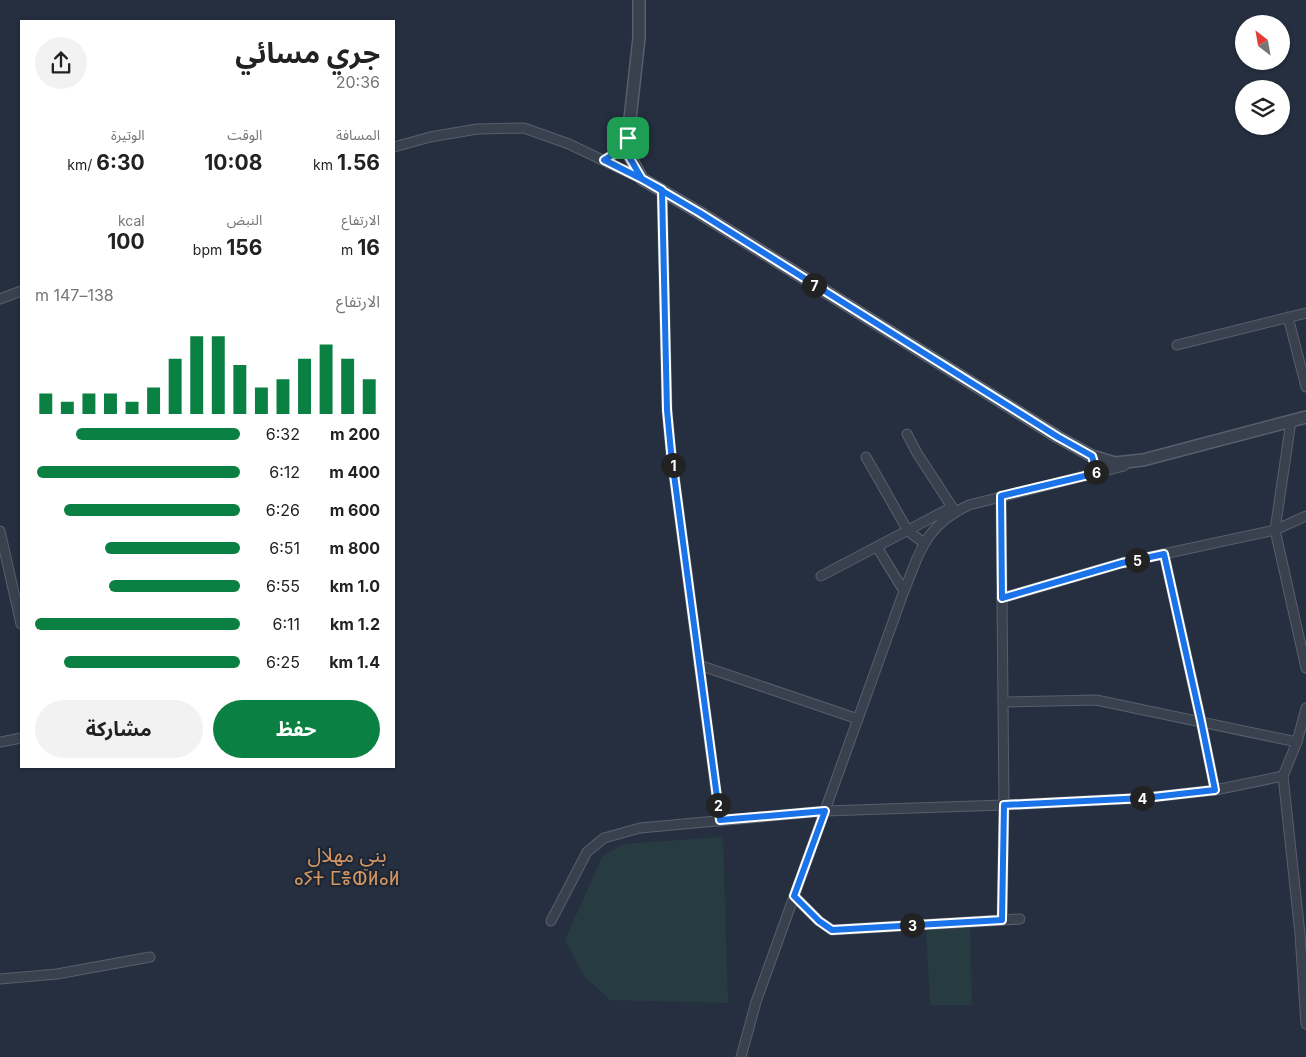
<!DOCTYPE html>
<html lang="ar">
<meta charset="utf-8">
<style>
:root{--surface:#fff;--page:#f2f2f2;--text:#222;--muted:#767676;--accent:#0b8043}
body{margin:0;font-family:Inter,"Noto Sans Arabic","Noto Sans Tifinagh",sans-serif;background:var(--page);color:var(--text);direction:rtl;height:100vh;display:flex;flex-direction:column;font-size:19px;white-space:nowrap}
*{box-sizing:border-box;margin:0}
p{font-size:16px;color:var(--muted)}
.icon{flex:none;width:28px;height:28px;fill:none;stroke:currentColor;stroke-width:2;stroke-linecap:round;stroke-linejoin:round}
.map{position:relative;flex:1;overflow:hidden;direction:ltr}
.drawer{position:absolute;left:20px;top:20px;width:375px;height:748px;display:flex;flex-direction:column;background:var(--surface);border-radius:0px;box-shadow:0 1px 4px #0004;direction:rtl}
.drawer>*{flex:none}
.needle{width:32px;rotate:329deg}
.fabs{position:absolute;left:1235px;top:15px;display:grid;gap:10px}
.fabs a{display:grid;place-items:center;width:55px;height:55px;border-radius:50%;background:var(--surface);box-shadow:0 1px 4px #0004;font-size:25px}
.pin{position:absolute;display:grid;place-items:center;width:42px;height:42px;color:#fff;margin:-21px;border-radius:10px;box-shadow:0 2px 8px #0006}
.km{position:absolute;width:25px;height:25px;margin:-12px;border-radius:50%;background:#222;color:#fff;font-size:14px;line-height:25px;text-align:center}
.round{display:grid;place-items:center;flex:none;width:52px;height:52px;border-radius:26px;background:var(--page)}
.head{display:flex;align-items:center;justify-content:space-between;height:85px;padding:0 15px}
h1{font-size:28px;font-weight:700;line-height:38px}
.figures{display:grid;grid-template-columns:repeat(3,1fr);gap:8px;height:85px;padding:5px 15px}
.figures div{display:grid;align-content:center}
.figures b{font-size:21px;font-weight:700}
.figures small{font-size:14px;font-weight:400}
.figures p{font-size:14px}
.chart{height:140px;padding:10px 15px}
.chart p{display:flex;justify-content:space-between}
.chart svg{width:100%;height:90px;margin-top:5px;stroke:var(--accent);stroke-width:6}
.action{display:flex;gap:10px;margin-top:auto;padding:10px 15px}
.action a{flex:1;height:58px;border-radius:30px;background:var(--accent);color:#fff;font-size:20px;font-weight:700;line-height:58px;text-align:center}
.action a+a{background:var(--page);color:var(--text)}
ul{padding:0 15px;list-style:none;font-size:16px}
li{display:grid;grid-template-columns:80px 60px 1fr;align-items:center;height:38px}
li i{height:12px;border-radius:6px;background:var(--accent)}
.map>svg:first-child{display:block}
</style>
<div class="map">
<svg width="1306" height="1057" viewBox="0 0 1306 1057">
<rect width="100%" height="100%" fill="#252f3f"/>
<g fill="#273c40">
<polygon points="723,837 728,1003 610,1000 584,976 565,940 602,857 623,844"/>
<polygon points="970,928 972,1005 930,1005 926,929"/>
</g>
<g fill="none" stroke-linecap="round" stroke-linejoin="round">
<g stroke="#575f6c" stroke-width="11">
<g id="minor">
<polyline points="394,147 430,137 477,129 524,128 569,144 642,179"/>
<polyline points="604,160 619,151 628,137"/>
<polyline points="662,190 667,410 671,452 720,821"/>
<polyline points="0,299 21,291"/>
<polyline points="1288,317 1306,387"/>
<polyline points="1177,345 1306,313"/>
<polyline points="1291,421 1275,530 1306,668"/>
<polyline points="907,434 917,453 954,510"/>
<polyline points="866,457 908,531 924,543"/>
<polyline points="1001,496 1004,805 1002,920"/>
<polyline points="0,531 21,624"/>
<polyline points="877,547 904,591"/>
<polyline points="1164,554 1201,721 1215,790"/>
<polyline points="821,576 952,507"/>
<polyline points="1002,598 1122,563 1275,530 1306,516"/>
<polyline points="699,665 858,719"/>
<polyline points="1003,702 1096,700 1297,742"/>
<polyline points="1306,708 1297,742 1283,776 1300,934 1306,1024"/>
<polyline points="0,742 21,738"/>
<polyline points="794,896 819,921 832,930 1020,919"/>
<polyline points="551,921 587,852 604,838 640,828 825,811 1004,805 1144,798 1215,790 1283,776"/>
<polyline points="0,979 57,974 150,957"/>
<path d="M741,1057L756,1002L904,591C921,549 926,525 969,505L1124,466"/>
</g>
</g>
<g stroke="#575f6c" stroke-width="14">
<polyline id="tertiary" points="639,0 639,38 628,137 629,155 642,179 700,213 1058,437 1092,456 1115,463 1143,460 1306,417"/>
</g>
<use href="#minor" stroke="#39414f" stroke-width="9"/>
<use href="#tertiary" stroke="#39414f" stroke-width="11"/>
</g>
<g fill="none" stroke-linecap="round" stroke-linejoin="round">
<g stroke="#fff" stroke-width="10">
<polyline id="route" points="628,138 628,155 642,179 662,190 667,410 671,452 720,820 825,811 794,896 819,921 832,930 1002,920 1004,805 1144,798 1215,790 1201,721 1164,554 1122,563 1002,598 1001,496 1097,473 1092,456 1058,437 700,213 642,179 604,160 619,151 628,138"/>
</g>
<use href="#route" stroke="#1a73e8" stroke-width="6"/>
</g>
<g text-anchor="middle" stroke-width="4.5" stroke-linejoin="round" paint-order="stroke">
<g font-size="20" fill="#d59864" stroke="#1e2634">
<text x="347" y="862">بني مهلال<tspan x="347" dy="23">ⴰⵢⵜ ⵎⴻⵀⵍⴰⵍ</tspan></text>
</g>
</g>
</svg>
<div class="fabs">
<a><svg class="needle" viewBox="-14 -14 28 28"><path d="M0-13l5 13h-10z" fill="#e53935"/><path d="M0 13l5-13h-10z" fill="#767676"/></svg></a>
<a><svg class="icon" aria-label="layers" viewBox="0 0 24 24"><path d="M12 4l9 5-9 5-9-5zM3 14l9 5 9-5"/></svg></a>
</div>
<div class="pin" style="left:628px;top:138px;background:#1e9e55"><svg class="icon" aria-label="arrive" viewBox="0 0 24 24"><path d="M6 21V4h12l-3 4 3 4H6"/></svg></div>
<b class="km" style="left:673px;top:465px">1</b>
<b class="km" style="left:718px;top:805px">2</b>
<b class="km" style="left:912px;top:925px">3</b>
<b class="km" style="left:1142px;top:798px">4</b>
<b class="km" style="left:1137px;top:560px">5</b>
<b class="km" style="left:1096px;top:472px">6</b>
<b class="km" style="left:814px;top:285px">7</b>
<section class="drawer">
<div class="head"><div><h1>جري مسائي</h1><p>20:36</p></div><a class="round"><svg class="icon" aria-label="share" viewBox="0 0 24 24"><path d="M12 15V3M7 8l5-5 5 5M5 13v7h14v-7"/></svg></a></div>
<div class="figures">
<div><p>المسافة</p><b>1.56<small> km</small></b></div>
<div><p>الوقت</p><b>10:08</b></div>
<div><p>الوتيرة</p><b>6:30<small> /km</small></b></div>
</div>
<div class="figures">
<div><p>الارتفاع</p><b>16<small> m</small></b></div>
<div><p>النبض</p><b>156<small> bpm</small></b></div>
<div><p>kcal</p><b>100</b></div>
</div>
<div class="chart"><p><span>الارتفاع</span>138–147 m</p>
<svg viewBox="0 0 160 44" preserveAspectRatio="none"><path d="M5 44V34M15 44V38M25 44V34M35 44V34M45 44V38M55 44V31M65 44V17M75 44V6M85 44V6M95 44V20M105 44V31M115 44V27M125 44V17M135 44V10M145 44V17M155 44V27"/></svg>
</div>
<ul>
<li><b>200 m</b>6:32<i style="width:80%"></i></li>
<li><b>400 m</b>6:12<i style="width:99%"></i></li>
<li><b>600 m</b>6:26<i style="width:86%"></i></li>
<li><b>800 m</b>6:51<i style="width:66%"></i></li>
<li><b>1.0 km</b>6:55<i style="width:64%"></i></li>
<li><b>1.2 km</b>6:11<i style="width:100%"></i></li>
<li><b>1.4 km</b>6:25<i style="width:86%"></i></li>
</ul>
<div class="action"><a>حفظ</a><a>مشاركة</a></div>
</section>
</div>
